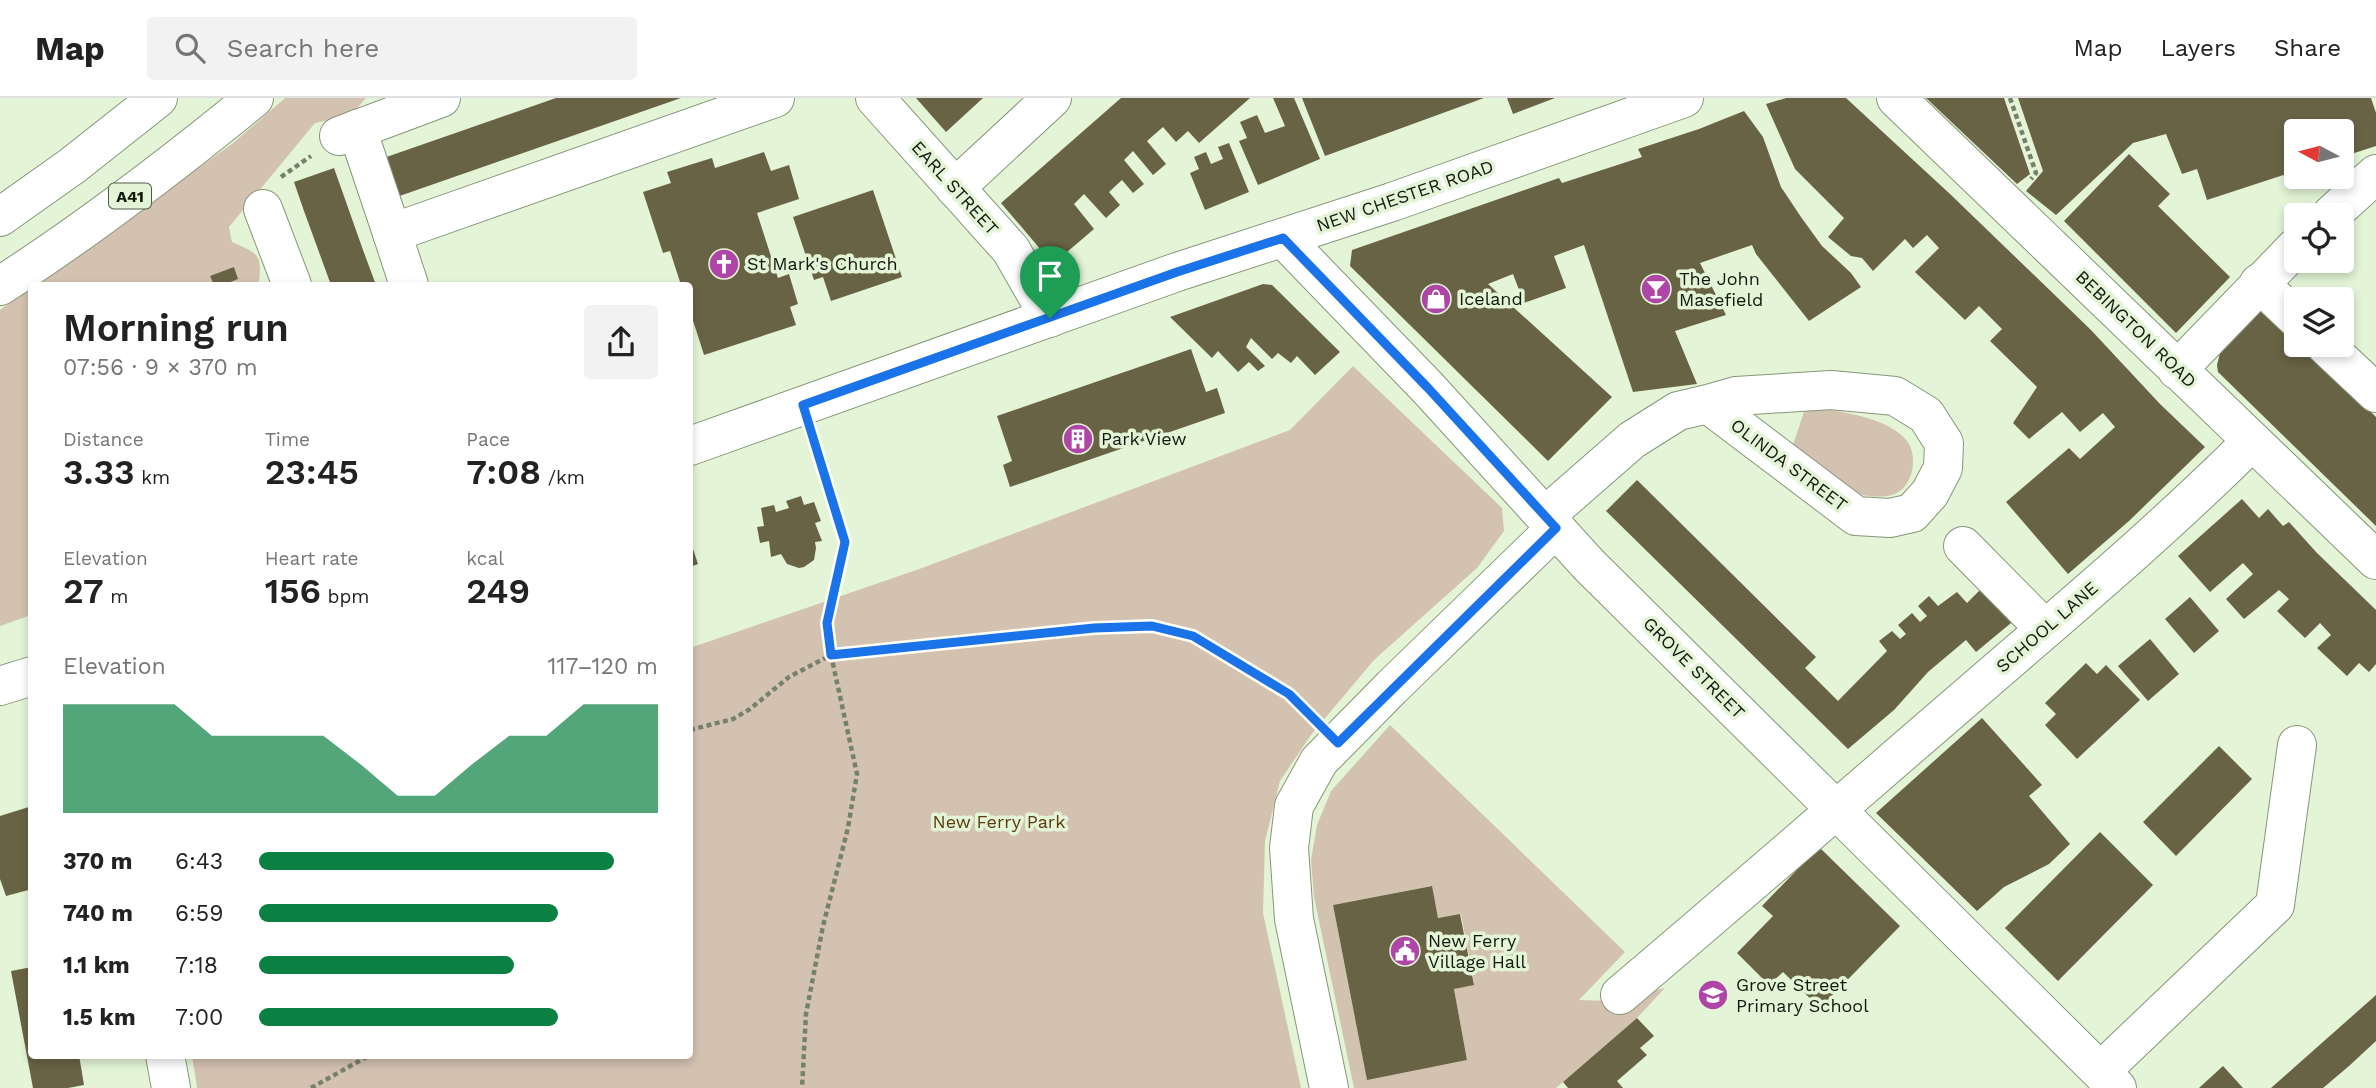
<!DOCTYPE html>
<meta charset="utf-8">
<style>
:root{--surface:#fff;--page:#f2f2f2;--text:#222;--muted:#767676;--line:#e0e0e0;--accent:#0b8043}
body{margin:0;font-family:"Work Sans",sans-serif;background:var(--page);color:var(--text);height:100vh;display:flex;flex-direction:column;font-size:26px;white-space:nowrap}
*{box-sizing:border-box;margin:0}
p{font-size:23px;color:var(--muted)}
.icon{flex:none;width:38px;height:38px;fill:none;stroke:currentColor;stroke-width:2;stroke-linecap:round;stroke-linejoin:round}
.map{position:relative;flex:1;overflow:hidden}
.panel{position:absolute;left:28px;top:184px;width:665px;height:777px;display:flex;flex-direction:column;background:var(--surface);border-radius:7px;box-shadow:0 4px 10px #0003}
.panel>*{flex:none}
.needle{width:46px;rotate:277deg}
.tools{position:absolute;left:2284px;top:21px;display:grid;gap:14px}
.tools a{display:grid;place-items:center;width:70px;height:70px;border-radius:7px;background:var(--surface);box-shadow:0 4px 10px #0003;font-size:35px}
.pin{position:absolute;display:grid;place-items:center;width:60px;height:60px;color:#fff;margin:-72px -30px;border-radius:50% 50% 50% 0;rotate:-45deg;box-shadow:0 0 7px #0007}
.pin .icon{rotate:45deg}
.round{display:grid;place-items:center;flex:none;width:74px;height:74px;border-radius:7px;background:var(--page)}
.overview{display:flex;align-items:center;justify-content:space-between;height:119px;padding:0 35px}
h1{font-size:38px;font-weight:600;line-height:52px}
.figures{display:grid;grid-template-columns:repeat(3,1fr);gap:10px;height:119px;padding:7px 35px}
.figures div{display:grid;align-content:center}
.figures b{font-size:35px;font-weight:600}
.figures small{font-size:19px;font-weight:400}
.figures p{font-size:19px}
.chart{height:196px;padding:14px 35px}
.chart p{display:flex;justify-content:space-between}
.chart svg{width:100%;height:126px;margin-top:7px;fill:var(--accent);opacity:.7}
ul{padding:0 35px;list-style:none;font-size:23px}
li{display:grid;grid-template-columns:112px 84px 1fr;align-items:center;height:52px}
li i{height:18px;border-radius:9px;background:var(--accent)}
header{display:flex;align-items:center;gap:42px;box-sizing:border-box;height:98px;padding:0 35px;background:var(--surface);border-bottom:2px solid var(--line)}
header strong{font-size:33px}
nav{display:flex;gap:38px;margin-inline-start:auto;font-size:24px}
.search{width:490px;height:63px;background:var(--page);display:flex;align-items:center;gap:18px;box-sizing:border-box;padding:0 24px;border-radius:7px;color:var(--muted);font-size:26px}
.map>svg:first-child{display:block}
</style>
<header>
<strong>Map</strong>
<div class="search"><svg class="icon" aria-label="search" viewBox="0 0 24 24"><circle cx="10" cy="10" r="6"/><path d="M15 15l6 6"/></svg>Search here</div>
<nav><a>Map</a><a>Layers</a><a>Share</a></nav>
</header>
<div class="map">
<svg width="2376" height="990" viewBox="0 0 2376 990">
<rect width="100%" height="100%" fill="#e3f5d6"/>
<g fill="#d4c2b1" fill-rule="evenodd">
<path d="M285,0H366L351,17L315,25L229,129L232,144C258,156 262,155 259,184L252,187H34L232,46Z"/>
<polygon points="31,189 31,517 0,528 0,212"/>
<polygon points="1353,268 1502,410 1504,433 1477,470 1374,562 1311,637 1280,683 1265,743 1263,815 1301,990 197,990 192,957 690,957 690,550 922,470 1290,332"/>
<path d="M1806,308C1835,313 1888,318 1907,343C1919,359 1913,391 1892,397C1881,400 1864,398 1854,395C1840,390 1806,360 1792,350Z"/>
<path d="M1390,627L1625,854L1579,902L1608,903L1665,890L1637,920L1556,990H1354L1314,799L1311,762L1317,727L1331,693ZM1431,788L1438,820L1461,816L1474,886L1454,891L1467,962L1367,981L1333,807Z"/>
</g>
<g fill="#696345">
<polygon points="556,0 681,0 388,102 375,63"/>
<polygon points="916,0 983,0 946,34"/>
<polygon points="1121,0 1250,0 1199,45 1188,33 1176,44 1163,29 1147,43 1166,66 1153,77 1133,53 1124,62 1144,86 1133,95 1122,82 1109,94 1120,107 1106,120 1084,96 1074,106 1094,131 1053,166 1001,105"/>
<polygon points="1273,0 1294,0 1320,61 1258,87 1239,43 1247,40 1240,24 1257,17 1265,35 1285,28"/>
<polygon points="1302,0 1484,0 1325,58"/>
<polygon points="1507,0 1555,0 1513,16"/>
<polygon points="1786,0 1846,0 1950,96 2091,232 2160,306 2205,349 2129,423 2068,476 2006,404 2069,350 2080,361 2115,329 2103,315 2080,334 2062,314 2029,341 2013,325 2037,289 1990,243 2002,231 1979,208 1965,222 1915,174 1939,150 1927,137 1913,150 1905,141 1873,173 1862,160 1851,158 1828,139 1844,120 1795,71 1766,6"/>
<polygon points="1926,0 2004,0 2030,76 2017,86"/>
<polygon points="2018,0 2371,0 2376,15 2376,48 2342,59 2342,33 2296,33 2296,73 2207,102 2197,71 2182,76 2166,36 2133,45 2056,117 2026,93 2043,73"/>
<polygon points="1744,13 1763,39 1781,89 1801,119 1822,148 1851,175 1861,189 1809,223 1756,156 1752,147 1700,165 1726,217 1675,233 1697,286 1633,294 1584,147 1554,158 1566,190 1524,205 1513,176 1488,186 1612,299 1548,363 1350,168 1352,152 1559,80 1562,85 1642,59 1638,51 1699,31"/>
<polygon points="1229,45 1249,94 1205,112 1190,75 1199,71 1194,59 1206,54 1211,66 1223,61 1218,49"/>
<polygon points="764,54 771,73 789,67 799,101 757,115 778,180 789,176 798,206 790,209 796,227 704,257 690,213 690,187 681,187 670,153 663,155 643,94 671,85 667,74 712,60 715,70"/>
<polygon points="2129,56 2170,96 2158,108 2230,179 2176,235 2064,123"/>
<polygon points="334,70 363,152 376,187 331,187 304,113 294,84"/>
<polygon points="873,92 902,179 831,203 823,179 814,182 793,119"/>
<polygon points="234,169 238,181 223,187 214,187 210,178"/>
<polygon points="1263,186 1272,187 1340,254 1315,277 1297,258 1291,265 1278,255 1272,261 1251,240 1246,249 1265,268 1258,273 1249,264 1238,274 1218,253 1212,260 1170,219"/>
<polygon points="2264,210 2296,241 2296,247 2302,247 2376,319 2376,428 2218,274 2217,267 2220,255"/>
<polygon points="1191,251 1206,294 1217,290 1225,315 1010,389 1003,367 1012,363 997,318"/>
<polygon points="1637,382 1816,559 1805,570 1838,603 1887,553 1879,543 1892,533 1900,541 1906,536 1898,527 1912,515 1920,524 1927,518 1918,508 1929,498 1938,508 1957,494 1967,505 1987,485 2011,513 2011,525 1976,554 1966,542 1928,574 1894,612 1848,651 1606,413"/>
<polygon points="801,398 804,407 814,404 821,423 815,425 822,443 815,444 816,450 814,462 804,469 799,470 787,466 781,456 771,459 769,443 760,445 757,429 764,428 761,410 774,407 776,414 789,410 786,403"/>
<polygon points="2242,401 2259,420 2268,411 2283,428 2289,424 2317,455 2376,512 2376,566 2369,574 2359,565 2347,578 2317,550 2331,537 2320,525 2305,540 2277,513 2289,501 2279,492 2244,521 2226,501 2253,476 2243,465 2210,494 2178,458"/>
<polygon points="690,442 698,466 690,469"/>
<polygon points="2190,499 2219,533 2194,555 2165,521"/>
<polygon points="2150,541 2179,576 2148,603 2118,568"/>
<polygon points="2086,565 2097,576 2106,567 2140,602 2077,661 2045,627 2056,616 2045,605"/>
<polygon points="1982,620 2042,687 2029,698 2070,746 2049,766 2004,789 1977,813 1876,715"/>
<polygon points="2219,648 2252,681 2176,758 2143,724"/>
<polygon points="32,708 32,791 6,798 0,781 0,718"/>
<polygon points="2100,734 2153,787 2058,883 2005,830"/>
<polygon points="1819,749 1900,828 1820,910 1783,874 1769,887 1737,855 1773,818 1762,808"/>
<polygon points="1432,788 1438,820 1460,816 1474,887 1454,891 1467,962 1367,982 1333,807"/>
<polygon points="32,869 32,957 79,957 84,987 68,990 33,990 11,873"/>
<polygon points="2376,897 2376,943 2349,968 2323,990 2271,990"/>
<polygon points="1637,920 1654,938 1640,950 1647,957 1617,983 1623,990 1568,990 1563,984"/>
<polygon points="2223,968 2243,990 2199,990"/>
</g>
<g fill="none" stroke-linecap="round" stroke-linejoin="round">
<g stroke="#86967a" stroke-width="40">
<g id="minor">
<polyline points="875,0 1011,152 1050,220"/>
<polyline points="1896,0 2376,462"/>
<polyline points="357,31 392,135"/>
<polyline points="339,38 441,0"/>
<polyline points="955,90 1052,0"/>
<polyline points="263,111 292,187"/>
<polyline points="2331,117 2376,76"/>
<polyline points="1283,140 1428,290 1589,467 2117,990"/>
<polyline points="2259,185 2296,220"/>
<polyline points="409,187 392,135 775,0"/>
<polyline points="2325,247 2376,295"/>
<polyline points="2177,272 2296,149"/>
<polyline points="1545,418 1632,342 1678,313 1708,306 1736,298 1831,292 1895,298 1926,317 1944,345 1943,370 1930,395 1912,415 1890,420 1856,418 1708,306"/>
<polyline points="1963,448 2045,531"/>
<path d="M1620,897C1737,798 1853,697 1969,597C2065,514 2163,432 2252,343"/>
<polyline points="165,957 171,990"/>
<polyline points="2101,973 2275,807 2297,647"/>
<polyline points="1329,990 1294,821 1289,750 1294,708 1319,663 1392,589 1556,430"/>
</g>
</g>
<g stroke="#86967a" stroke-width="40">
<g id="major">
<polyline points="690,348 1177,174 1392,104 1684,0"/>
<polyline points="0,588 32,578"/>
</g>
</g>
<g stroke="#86967a" stroke-width="40">
<g id="highway">
<polyline points="0,119 72,68 158,0"/>
<path d="M0,188C89,131 172,67 254,0"/>
</g>
</g>
<g stroke="#76816d" stroke-width="4.5" stroke-dasharray="5 3.5" stroke-linecap="butt">
<polyline points="2010,0 2036,75 2031,81"/>
<polyline points="281,79 311,58"/>
<polyline points="814,341 845,444 827,525 831,557 1094,530 1152,529 1193,538 1288,596 1310,618"/>
<polyline points="690,632 733,621 750,611 789,579 831,557 857,676 848,730 823,828 806,916 802,990"/>
<polyline points="311,990 370,957"/>
</g>
<use href="#minor" stroke="#fff" stroke-width="38"/>
<use href="#major" stroke="#fff" stroke-width="38"/>
<use href="#highway" stroke="#fff" stroke-width="38"/>
</g>
<g fill="none" stroke-linecap="round" stroke-linejoin="round">
<g stroke="#fff" stroke-width="14">
<polygon id="route" points="1283,140 1428,290 1556,430 1338,645 1289,596 1193,538 1152,528 1094,530 831,557 827,525 845,444 803,307 1177,174"/>
</g>
<use href="#route" stroke="#1a73e8" stroke-width="9"/>
</g>
<defs>
<g id="church-disc" transform="scale(1.575)"><circle r="9.5" fill="#af45a7" stroke="#e3f5d6"/><path d="M-1.2-6h2.4v3.5h3.3v2.4h-3.3V6h-2.4V-.1h-3.3v-2.4h3.3Z" fill="#fff"/></g>
<g id="bar-disc" transform="scale(1.575)"><circle r="9.5" fill="#af45a7" stroke="#e3f5d6"/><path d="M-6-5H6L.8 .8V4.5H3.5V6h-7V4.5H-.8V.8Z" fill="#fff"/></g>
<g id="shop-disc" transform="scale(1.575)"><circle r="9.5" fill="#af45a7" stroke="#e3f5d6"/><path d="M-5-2.5h2.3a2.7 3.5 0 0 1 5.4 0H5L5.5 6h-11ZM-1.5-2.5h3a1.5 2.3 0 0 0-3 0Z" fill="#fff"/></g>
<g id="building-disc" transform="scale(1.575)"><circle r="9.5" fill="#af45a7" stroke="#e3f5d6"/><path d="M-4-6H4V6H1V3H-1V6H-4ZM-2.5-4.3h1.7v1.8h-1.7ZM.8-4.3h1.7v1.8H.8ZM-2.5-1h1.7V.8h-1.7ZM.8-1h1.7V.8H.8Z" fill="#fff"/></g>
<g id="civic-disc" transform="scale(1.575)"><circle r="9.5" fill="#af45a7" stroke="#e3f5d6"/><path d="M-.6-6.5H3V-4.5H.6V-3L4-1V1h2V6H-6V1h2V-1L-.6-3ZM-1.2 2.5V6h2.4V2.5Z" fill="#fff"/></g>
<g id="school-disc" transform="scale(1.575)"><circle r="9.5" fill="#af45a7" stroke="#e3f5d6"/><path d="M0-5L7-2L0 1L-7-2ZM-4 1L0 2.5L4 1V4Q0 6-4 4Z" fill="#fff"/></g>
</defs>
<g fill-rule="evenodd">
<use href="#church-disc" x="724" y="166"/>
<use href="#bar-disc" x="1656" y="191"/>
<use href="#shop-disc" x="1436" y="201"/>
<use href="#building-disc" x="1078" y="341"/>
<use href="#civic-disc" x="1405" y="853"/>
<use href="#school-disc" x="1713" y="897"/>
</g>
<g text-anchor="middle" stroke-width="7" stroke-linejoin="round" paint-order="stroke">
<rect fill="#e3f5d6" stroke="#515a49" stroke-width="2" x="109" y="85.5" width="42" height="25" rx="5"/>
<g font-size="16" font-weight="bold" fill="#12180d">
<text x="130" y="104">A41</text>
</g>
<g font-size="18" fill="#12180d" stroke="#e3f5d6">
<text transform="translate(955 90) rotate(48)" y="6">EARL STREET</text>
<text transform="translate(1405 98) rotate(-19)" y="6">NEW CHESTER ROAD</text>
<text transform="translate(2136 231) rotate(44)" y="6">BEBINGTON ROAD</text>
<text transform="translate(1789 367) rotate(37)" y="6">OLINDA STREET</text>
<text transform="translate(2047 529) rotate(-41)" y="6">SCHOOL LANE</text>
<text transform="translate(1694 570) rotate(45)" y="6">GROVE STREET</text>
</g>
<g font-size="18" fill="#12180d" stroke="#e3f5d6" text-anchor="start">
<text x="747" y="172">St Mark's Church</text>
<text x="1679" y="187">The John<tspan x="1679" dy="21">Masefield</tspan></text>
<text x="1459" y="207">Iceland</text>
<text x="1101" y="347">Park View</text>
<text x="1428" y="849">New Ferry<tspan x="1428" dy="21">Village Hall</tspan></text>
<text x="1736" y="893">Grove Street<tspan x="1736" dy="21">Primary School</tspan></text>
</g>
<g font-size="18" fill="#5d3a0e" stroke="#e3f5d6">
<text x="999" y="730">New Ferry Park</text>
</g>
</g>
</svg>
<div class="tools">
<a><svg class="needle" viewBox="-14 -14 28 28"><path d="M0-13l5 13h-10z" fill="#e53935"/><path d="M0 13l5-13h-10z" fill="#767676"/></svg></a>
<a><svg class="icon" aria-label="locate" viewBox="0 0 24 24"><circle cx="12" cy="12" r="6"/><path d="M12 2v4M12 18v4M2 12h4M18 12h4"/></svg></a>
<a><svg class="icon" aria-label="layers" viewBox="0 0 24 24"><path d="M12 4l9 5-9 5-9-5zM3 14l9 5 9-5"/></svg></a>
</div>
<div class="pin" style="left:1050px;top:220px;background:#1e9e55"><svg class="icon" aria-label="arrive" viewBox="0 0 24 24"><path d="M6 21V4h12l-3 4 3 4H6"/></svg></div>
<section class="panel">
<div class="overview"><div><h1>Morning run</h1><p>07:56 · 9 × 370 m</p></div><a class="round"><svg class="icon" aria-label="share" viewBox="0 0 24 24"><path d="M12 15V3M7 8l5-5 5 5M5 13v7h14v-7"/></svg></a></div>
<div class="figures">
<div><p>Distance</p><b>3.33<small> km</small></b></div>
<div><p>Time</p><b>23:45</b></div>
<div><p>Pace</p><b>7:08<small> /km</small></b></div>
</div>
<div class="figures">
<div><p>Elevation</p><b>27<small> m</small></b></div>
<div><p>Heart rate</p><b>156<small> bpm</small></b></div>
<div><p>kcal</p><b>249</b></div>
</div>
<div class="chart"><p><span>Elevation</span>117–120 m</p>
<svg viewBox="0 0 160 44" preserveAspectRatio="none"><path d="M0 44V6L10 6L20 6L30 6L40 17L50 17L60 17L70 17L80 27L90 38L100 38L110 27L120 17L130 17L140 6L150 6L160 6V44z"/></svg>
</div>
<ul>
<li><b>370 m</b>6:43<i style="width:89%"></i></li>
<li><b>740 m</b>6:59<i style="width:75%"></i></li>
<li><b>1.1 km</b>7:18<i style="width:64%"></i></li>
<li><b>1.5 km</b>7:00<i style="width:75%"></i></li>
</ul>
</section>
</div>
